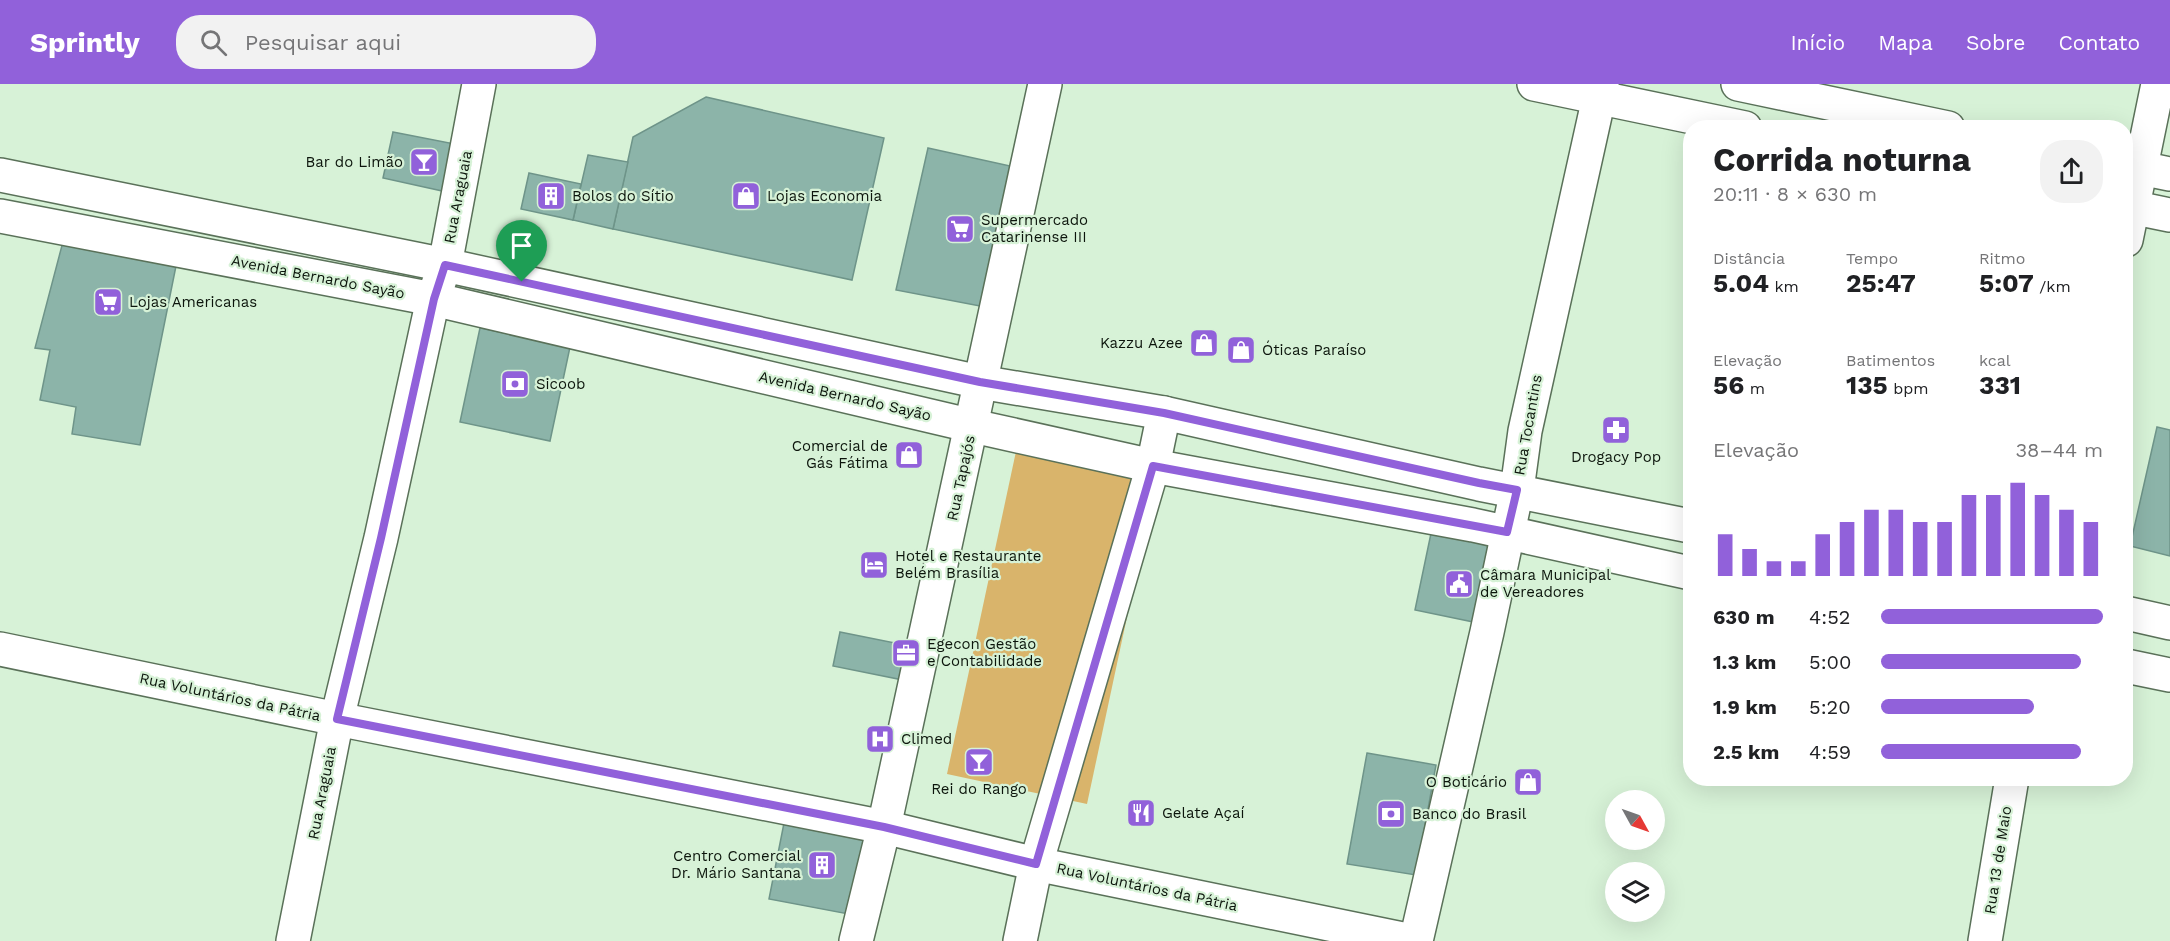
<!DOCTYPE html>
<html lang="pt">
<meta charset="utf-8">
<style>
:root{--surface:#fff;--page:#f2f2f2;--text:#202124;--muted:#757577;--accent:#9161da}
body{margin:0;font-family:"Work Sans",sans-serif;background:var(--page);color:var(--text);height:100vh;display:flex;flex-direction:column;font-size:22px;white-space:nowrap}
*{box-sizing:border-box;margin:0}
p{font-size:20px;color:var(--muted)}
.icon{flex:none;width:33px;height:33px;fill:none;stroke:currentColor;stroke-width:2;stroke-linecap:round;stroke-linejoin:round}
.map{position:relative;flex:1;overflow:hidden}
.drawer{position:absolute;left:1683px;top:36px;width:450px;height:666px;display:flex;flex-direction:column;background:var(--surface);border-radius:24px;box-shadow:0 6px 24px #0002}
.drawer>*{flex:none}
.needle{width:39px;rotate:130deg}
.controls{position:absolute;left:1605px;top:706px;display:grid;gap:12px}
.controls a{display:grid;place-items:center;width:60px;height:60px;border-radius:50%;background:var(--surface);box-shadow:0 6px 24px #0002;font-size:30px}
.pin{position:absolute;display:grid;place-items:center;width:51px;height:51px;color:#fff;margin:-62px -26px;border-radius:50% 50% 50% 0;rotate:-45deg;box-shadow:0 0 6px #0007}
.pin .icon{rotate:45deg}
.round{display:grid;place-items:center;flex:none;width:63px;height:63px;border-radius:24px;background:var(--page)}
.head{display:flex;align-items:center;justify-content:space-between;height:102px;padding:0 30px}
h1{font-size:33px;font-weight:700;line-height:45px}
.metrics{display:grid;grid-template-columns:repeat(3,1fr);gap:9px;height:102px;padding:6px 30px}
.metrics div{display:grid;align-content:center}
.metrics b{font-size:26px;font-weight:700}
.metrics small{font-size:16px;font-weight:400}
.metrics p{font-size:16px}
.chart{height:168px;padding:12px 30px}
.chart p{display:flex;justify-content:space-between}
.chart svg{width:100%;height:108px;margin-top:6px;stroke:var(--accent);stroke-width:6}
ul{padding:0 30px;list-style:none;font-size:20px}
li{display:grid;grid-template-columns:96px 72px 1fr;align-items:center;height:45px}
li i{height:15px;border-radius:8px;background:var(--accent)}
header{display:flex;align-items:center;gap:36px;box-sizing:border-box;height:84px;padding:0 30px;background:var(--accent);color:#fff}
header strong{font-size:28px}
nav{display:flex;gap:33px;margin-inline-start:auto;font-size:21px}
.search{width:420px;height:54px;background:var(--page);display:flex;align-items:center;gap:15px;box-sizing:border-box;padding:0 21px;border-radius:24px;color:var(--muted);font-size:22px}
.map>svg:first-child{display:block}
</style>
<header>
<strong>Sprintly</strong>
<div class="search"><svg class="icon" aria-label="search" viewBox="0 0 24 24"><circle cx="10" cy="10" r="6"/><path d="M15 15l6 6"/></svg>Pesquisar aqui</div>
<nav><a>Início</a><a>Mapa</a><a>Sobre</a><a>Contato</a></nav>
</header>
<div class="map">
<svg width="2170" height="857" viewBox="0 0 2170 857">
<rect width="100%" height="100%" fill="#d7f2d7"/>
<polygon fill="#d9b46b" points="1021,344 1161,374 1087,720 947,690"/>
<g fill="#8cb4a9" stroke="#6e9489" stroke-width="1.5">
<polygon points="706,13 884,54 852,196 613,145 633,53"/>
<polygon points="393,48 465,62 456,110 383,94"/>
<polygon points="928,64 1024,85 997,213 980,222 896,206"/>
<polygon points="588,71 628,78 613,145 573,136"/>
<polygon points="529,89 581,100 573,136 521,125"/>
<polygon points="65,150 178,172 140,361 72,350 76,323 40,316 50,266 35,264"/>
<polygon points="480,244 570,263 550,357 460,338"/>
<polygon points="2157,343 2170,346 2170,472 2130,462"/>
<polygon points="1434,435 1485,445 1502,473 1488,541 1415,526"/>
<polygon points="840,548 920,564 913,598 833,582"/>
<polygon points="1367,669 1436,681 1416,791 1347,780"/>
<polygon points="786,729 876,747 859,832 769,815"/>
</g>
<g fill="none" stroke-linecap="round" stroke-linejoin="round">
<g stroke="#5a7159" stroke-width="36">
<g id="minor">
<polyline points="1534,0 1745,44"/>
<polyline points="1738,0 1948,44"/>
<polyline points="2126,81 2170,90"/>
<polyline points="2126,122 2170,131"/>
<polyline points="2126,156 2158,0"/>
<polyline points="0,565 337,635 884,743 1036,780 1412,857"/>
<polyline points="293,857 337,635 381,454 433,215 445,181 479,0"/>
<polyline points="856,857 884,743 1045,0"/>
<polyline points="1020,857 1036,780 1153,382 1164,329"/>
<polyline points="1416,857 1487,548 1517,406 1525,347 1602,0"/>
<polyline points="1985,857 2012,694"/>
</g>
</g>
<g stroke="#5a7159" stroke-width="36">
<g id="major">
<polyline points="0,91 445,181 980,298 1164,329 1479,400 1690,442"/>
<polyline points="0,132 433,215 973,342 1153,382 1473,441 1690,489"/>
<polyline points="2126,529 2170,539"/>
<polyline points="2126,582 2170,591"/>
</g>
</g>
<use href="#minor" stroke="#fff" stroke-width="33"/>
<use href="#major" stroke="#fff" stroke-width="33"/>
</g>
<g fill="none" stroke-linecap="round" stroke-linejoin="round">
<g stroke="#fff" stroke-width="12">
<polygon id="route" points="445,181 980,298 1164,329 1479,399 1517,406 1507,448 1153,382 1036,780 884,743 337,635 381,454 434,215"/>
</g>
<use href="#route" stroke="#9161da" stroke-width="8"/>
</g>
<defs>
<g id="bar-square" transform="scale(1.5)"><rect x="-9" y="-9" width="18" height="18" rx="4" fill="#9161da" stroke="#d7f2d7"/><path d="M-6-5H6L.8 .8V4.5H3.5V6h-7V4.5H-.8V.8Z" fill="#fff"/></g>
<g id="building-square" transform="scale(1.5)"><rect x="-9" y="-9" width="18" height="18" rx="4" fill="#9161da" stroke="#d7f2d7"/><path d="M-4-6H4V6H1V3H-1V6H-4ZM-2.5-4.3h1.7v1.8h-1.7ZM.8-4.3h1.7v1.8H.8ZM-2.5-1h1.7V.8h-1.7ZM.8-1h1.7V.8H.8Z" fill="#fff"/></g>
<g id="shop-square" transform="scale(1.5)"><rect x="-9" y="-9" width="18" height="18" rx="4" fill="#9161da" stroke="#d7f2d7"/><path d="M-5-2.5h2.3a2.7 3.5 0 0 1 5.4 0H5L5.5 6h-11ZM-1.5-2.5h3a1.5 2.3 0 0 0-3 0Z" fill="#fff"/></g>
<g id="supermarket-square" transform="scale(1.5)"><rect x="-9" y="-9" width="18" height="18" rx="4" fill="#9161da" stroke="#d7f2d7"/><path d="M-6-5.5h2.5l.6 2H6L4.5 2H-2.5L-4.4-4H-6ZM-1.5 3.2a1.3 1.3 0 1 0 .1 0ZM3 3.2a1.3 1.3 0 1 0 .1 0Z" fill="#fff"/></g>
<g id="bank-square" transform="scale(1.5)"><rect x="-9" y="-9" width="18" height="18" rx="4" fill="#9161da" stroke="#d7f2d7"/><path d="M-6-4H6V4H-6ZM0-2.3a2.3 2.3 0 1 0 0 4.6a2.3 2.3 0 1 0 0-4.6Z" fill="#fff"/></g>
<g id="pharmacy-square" transform="scale(1.5)"><rect x="-9" y="-9" width="18" height="18" rx="4" fill="#9161da" stroke="#d7f2d7"/><path d="M-2-6h4v4h4v4h-4v4h-4v-4h-4v-4h4Z" fill="#fff"/></g>
<g id="hotel-square" transform="scale(1.5)"><rect x="-9" y="-9" width="18" height="18" rx="4" fill="#9161da" stroke="#d7f2d7"/><path d="M-6-4.5h1.5V1H6V5H4.5V3h-9V5H-6ZM-4 0a1.8 1.8 0 1 1 3.6 0ZM.5 0V-2.5h3Q6-2.5 6 0Z" fill="#fff"/></g>
<g id="civic-square" transform="scale(1.5)"><rect x="-9" y="-9" width="18" height="18" rx="4" fill="#9161da" stroke="#d7f2d7"/><path d="M-.6-6.5H3V-4.5H.6V-3L4-1V1h2V6H-6V1h2V-1L-.6-3ZM-1.2 2.5V6h2.4V2.5Z" fill="#fff"/></g>
<g id="office-square" transform="scale(1.5)"><rect x="-9" y="-9" width="18" height="18" rx="4" fill="#9161da" stroke="#d7f2d7"/><path d="M-6-3h4V-5.5h4V-3h4V5H-6ZM-1-4.5V-3h2v-1.5ZM-6 0V1H6V0Z" fill="#fff"/></g>
<g id="hospital-square" transform="scale(1.5)"><rect x="-9" y="-9" width="18" height="18" rx="4" fill="#9161da" stroke="#d7f2d7"/><path d="M-5-5h3v3.5h4V-5h3V5h-3V1.5h-4V5h-3Z" fill="#fff"/></g>
<g id="restaurant-square" transform="scale(1.5)"><rect x="-9" y="-9" width="18" height="18" rx="4" fill="#9161da" stroke="#d7f2d7"/><path d="M-5-6h1v4h1v-4h1v4h1v-4h1v5L-1.5 .5V6h-2V.5L-5-1ZM5-6V6H3V1.5H1.5Q1.5-4 5-6Z" fill="#fff"/></g>
</defs>
<g fill-rule="evenodd">
<use href="#bar-square" x="424" y="78"/>
<use href="#building-square" x="551" y="112"/>
<use href="#shop-square" x="746" y="112"/>
<use href="#supermarket-square" x="960" y="145"/>
<use href="#supermarket-square" x="108" y="218"/>
<use href="#shop-square" x="1204" y="259"/>
<use href="#shop-square" x="1241" y="266"/>
<use href="#bank-square" x="515" y="300"/>
<use href="#pharmacy-square" x="1616" y="346"/>
<use href="#shop-square" x="909" y="371"/>
<use href="#hotel-square" x="874" y="481"/>
<use href="#civic-square" x="1459" y="500"/>
<use href="#office-square" x="906" y="569"/>
<use href="#hospital-square" x="880" y="655"/>
<use href="#bar-square" x="979" y="678"/>
<use href="#shop-square" x="1528" y="698"/>
<use href="#restaurant-square" x="1141" y="729"/>
<use href="#bank-square" x="1391" y="730"/>
<use href="#building-square" x="822" y="781"/>
</g>
<g text-anchor="middle" stroke-width="4.5" stroke-linejoin="round" paint-order="stroke">
<g font-size="15" fill="#0c150c" stroke="#d7f2d7" text-anchor="start">
<text x="403" y="83" text-anchor="end">Bar do Limão</text>
<text x="572" y="117">Bolos do Sítio</text>
<text x="767" y="117">Lojas Economia</text>
<text x="981" y="141">Supermercado<tspan x="981" dy="17">Catarinense III</tspan></text>
<text x="129" y="223">Lojas Americanas</text>
<text x="1183" y="264" text-anchor="end">Kazzu Azee</text>
<text x="1262" y="271">Óticas Paraíso</text>
<text x="536" y="305">Sicoob</text>
<text x="888" y="367" text-anchor="end">Comercial de<tspan x="888" dy="17">Gás Fátima</tspan></text>
<text x="1616" y="378" text-anchor="middle">Drogacy Pop</text>
<text x="895" y="477">Hotel e Restaurante<tspan x="895" dy="17">Belém Brasília</tspan></text>
<text x="1480" y="496">Câmara Municipal<tspan x="1480" dy="17">de Vereadores</tspan></text>
<text x="927" y="565">Egecon Gestão<tspan x="927" dy="17">e Contabilidade</tspan></text>
<text x="901" y="660">Climed</text>
<text x="1507" y="703" text-anchor="end">O Boticário</text>
<text x="979" y="710" text-anchor="middle">Rei do Rango</text>
<text x="1162" y="734">Gelate Açaí</text>
<text x="1412" y="735">Banco do Brasil</text>
<text x="801" y="777" text-anchor="end">Centro Comercial<tspan x="801" dy="17">Dr. Mário Santana</tspan></text>
</g>
<g font-size="15" fill="#0c150c" stroke="#d7f2d7">
<text transform="translate(458 113) rotate(-79)" y="5">Rua Araguaia</text>
<text transform="translate(318 193) rotate(11)" y="5">Avenida Bernardo Sayão</text>
<text transform="translate(845 312) rotate(13)" y="5">Avenida Bernardo Sayão</text>
<text transform="translate(1528 341) rotate(-80)" y="5">Rua Tocantins</text>
<text transform="translate(961 394) rotate(-78)" y="5">Rua Tapajós</text>
<text transform="translate(230 613) rotate(12)" y="5">Rua Voluntários da Pátria</text>
<text transform="translate(322 709) rotate(-79)" y="5">Rua Araguaia</text>
<text transform="translate(1998 776) rotate(-81)" y="5">Rua 13 de Maio</text>
<text transform="translate(1147 803) rotate(12)" y="5">Rua Voluntários da Pátria</text>
</g>
</g>
</svg>
<div class="controls">
<a><svg class="needle" viewBox="-14 -14 28 28"><path d="M0-13l5 13h-10z" fill="#e53935"/><path d="M0 13l5-13h-10z" fill="#757577"/></svg></a>
<a><svg class="icon" aria-label="layers" viewBox="0 0 24 24"><path d="M12 4l9 5-9 5-9-5zM3 14l9 5 9-5"/></svg></a>
</div>
<div class="pin" style="left:522px;top:198px;background:#1e9e55"><svg class="icon" aria-label="arrive" viewBox="0 0 24 24"><path d="M6 21V4h12l-3 4 3 4H6"/></svg></div>
<section class="drawer">
<div class="head"><div><h1>Corrida noturna</h1><p>20:11 · 8 × 630 m</p></div><a class="round"><svg class="icon" aria-label="share" viewBox="0 0 24 24"><path d="M12 15V3M7 8l5-5 5 5M5 13v7h14v-7"/></svg></a></div>
<div class="metrics">
<div><p>Distância</p><b>5.04<small> km</small></b></div>
<div><p>Tempo</p><b>25:47</b></div>
<div><p>Ritmo</p><b>5:07<small> /km</small></b></div>
</div>
<div class="metrics">
<div><p>Elevação</p><b>56<small> m</small></b></div>
<div><p>Batimentos</p><b>135<small> bpm</small></b></div>
<div><p>kcal</p><b>331</b></div>
</div>
<div class="chart"><p><span>Elevação</span>38–44 m</p>
<svg viewBox="0 0 160 44" preserveAspectRatio="none"><path d="M5 44V27M15 44V33M25 44V38M35 44V38M45 44V27M55 44V22M65 44V17M75 44V17M85 44V22M95 44V22M105 44V11M115 44V11M125 44V6M135 44V11M145 44V17M155 44V22"/></svg>
</div>
<ul>
<li><b>630 m</b>4:52<i style="width:100%"></i></li>
<li><b>1.3 km</b>5:00<i style="width:90%"></i></li>
<li><b>1.9 km</b>5:20<i style="width:69%"></i></li>
<li><b>2.5 km</b>4:59<i style="width:90%"></i></li>
</ul>
</section>
</div>
